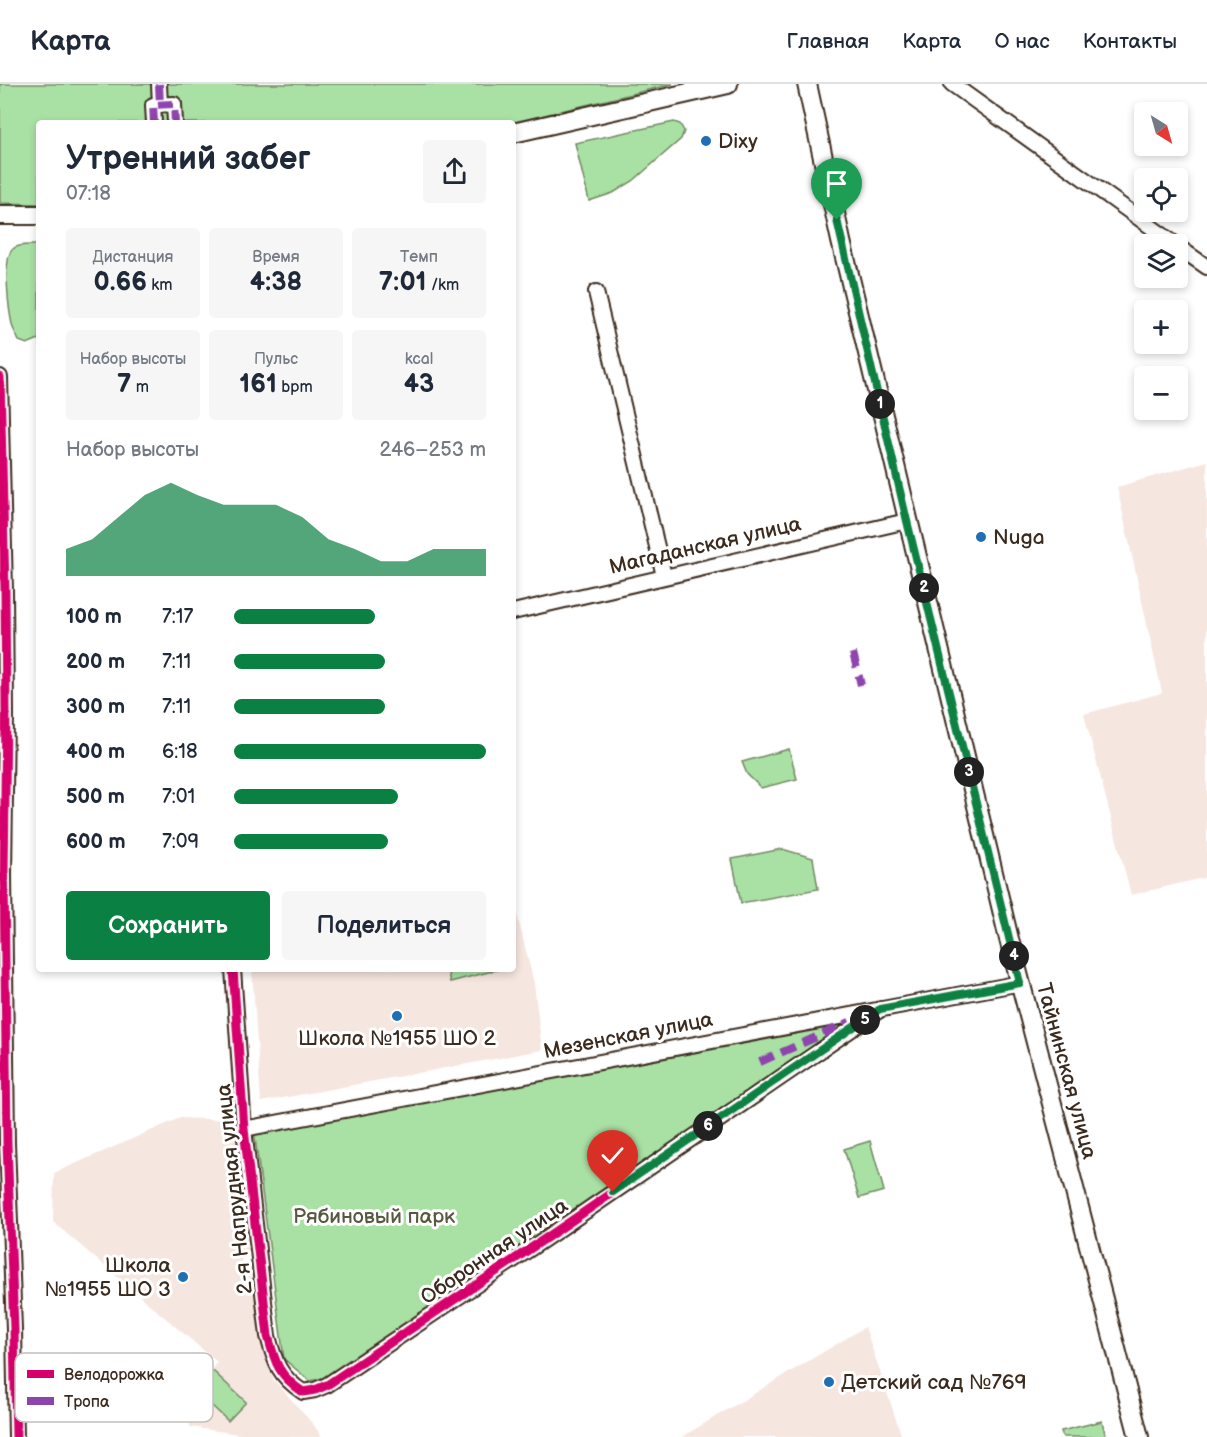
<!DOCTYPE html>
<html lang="ru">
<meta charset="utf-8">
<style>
:root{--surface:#fff;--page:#f6f6f7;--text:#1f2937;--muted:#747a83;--line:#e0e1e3;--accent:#0b8043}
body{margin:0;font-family:"Balsamiq Sans",sans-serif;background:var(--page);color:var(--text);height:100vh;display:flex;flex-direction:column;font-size:22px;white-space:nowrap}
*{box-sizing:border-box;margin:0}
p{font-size:20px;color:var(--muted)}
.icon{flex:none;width:33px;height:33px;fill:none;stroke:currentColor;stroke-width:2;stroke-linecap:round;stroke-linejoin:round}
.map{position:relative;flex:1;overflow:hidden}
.drawer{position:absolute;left:36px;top:36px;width:480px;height:852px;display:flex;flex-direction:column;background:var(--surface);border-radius:6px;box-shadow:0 3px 9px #0003}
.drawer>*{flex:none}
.needle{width:39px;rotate:143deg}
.buttons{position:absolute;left:1134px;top:18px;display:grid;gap:12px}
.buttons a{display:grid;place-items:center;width:54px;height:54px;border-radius:6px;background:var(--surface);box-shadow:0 3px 9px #0003;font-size:30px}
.pin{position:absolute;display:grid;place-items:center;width:51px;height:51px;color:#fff;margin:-62px -26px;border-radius:50% 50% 50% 0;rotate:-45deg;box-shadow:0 0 6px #0007}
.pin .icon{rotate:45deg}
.km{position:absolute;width:30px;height:30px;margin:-15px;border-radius:50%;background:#222;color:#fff;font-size:16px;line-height:30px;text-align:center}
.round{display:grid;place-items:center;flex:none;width:63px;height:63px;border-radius:6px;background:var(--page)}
.head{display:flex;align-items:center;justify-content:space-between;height:102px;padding:0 30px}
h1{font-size:33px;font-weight:700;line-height:45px}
.stats{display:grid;grid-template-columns:repeat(3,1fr);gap:9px;height:102px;padding:6px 30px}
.stats div{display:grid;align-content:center;border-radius:6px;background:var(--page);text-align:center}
.stats b{font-size:26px;font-weight:700}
.stats small{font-size:16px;font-weight:400}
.stats p{font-size:16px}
.chart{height:168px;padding:12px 30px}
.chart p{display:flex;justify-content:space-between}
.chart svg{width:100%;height:108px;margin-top:6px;fill:var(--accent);opacity:.7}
.button{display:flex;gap:12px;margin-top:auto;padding:12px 30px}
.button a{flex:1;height:69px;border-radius:6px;background:var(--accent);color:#fff;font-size:24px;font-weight:700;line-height:69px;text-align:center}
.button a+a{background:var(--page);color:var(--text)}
ul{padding:0 30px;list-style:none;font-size:20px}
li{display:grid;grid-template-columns:96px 72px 1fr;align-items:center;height:45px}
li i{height:15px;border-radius:8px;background:var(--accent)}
header{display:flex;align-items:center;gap:36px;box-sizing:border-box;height:84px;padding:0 30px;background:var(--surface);border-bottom:2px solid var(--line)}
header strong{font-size:28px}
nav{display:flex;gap:33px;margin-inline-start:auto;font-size:21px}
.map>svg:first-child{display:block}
</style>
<header>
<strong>Карта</strong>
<nav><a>Главная</a><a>Карта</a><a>О нас</a><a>Контакты</a></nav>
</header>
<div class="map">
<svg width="1207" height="1353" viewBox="0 0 1207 1353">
<rect width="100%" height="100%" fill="#fff"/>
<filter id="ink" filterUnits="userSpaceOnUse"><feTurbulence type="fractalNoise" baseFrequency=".0167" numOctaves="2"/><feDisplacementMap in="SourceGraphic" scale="12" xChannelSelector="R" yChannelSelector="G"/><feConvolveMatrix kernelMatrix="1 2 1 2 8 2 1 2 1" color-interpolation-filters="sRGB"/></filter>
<g filter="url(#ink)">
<g fill="#f6e6e0">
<polygon points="1207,377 1207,793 1131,811 1084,630 1162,609 1117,403"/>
<polygon points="513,814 534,899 542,966 261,1018 252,885 513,885"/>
<polygon points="180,1034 233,1036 251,1164 241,1170 243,1190 256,1196 265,1275 274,1296 313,1340 322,1353 252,1353 252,1352 190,1343 190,1311 217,1278 53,1138 54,1089"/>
<polygon points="865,1243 902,1353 682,1353"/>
</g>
<g fill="#a9e1a5" stroke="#728662" stroke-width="1.5">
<polygon points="0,0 673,0 511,39 39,39 39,120 0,119"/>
<polygon points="674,38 680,40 684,47 681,55 633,97 613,109 589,117 575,59"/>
<path d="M31,161H39V255L27,260L19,257C17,253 15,248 13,244C9,230 2,173 13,165C17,161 26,161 31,161Z"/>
<polygon points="789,665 797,695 761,704 747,690 742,678"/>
<polygon points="782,765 813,774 818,805 741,819 732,775"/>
<polygon points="447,885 500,885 450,898"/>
<polygon points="862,932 327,1293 310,1297 284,1275 254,1046"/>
<polygon points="870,1057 884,1107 859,1114 844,1065"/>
<polygon points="213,1287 246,1318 228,1337 195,1306"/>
<polygon points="1102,1337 1106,1353 1063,1353 1061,1347"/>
</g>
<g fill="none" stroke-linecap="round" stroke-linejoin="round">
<g stroke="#3b2a1e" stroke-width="18">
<g id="street">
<polyline points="159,0 160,21"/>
<polyline points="952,0 1175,160"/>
<polyline points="154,39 153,21 174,20 175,39"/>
<polyline points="1178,163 1207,183"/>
<polyline points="596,208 664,492"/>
<polyline points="0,293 5,508 6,629 4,791 7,1059 14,1245 16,1353"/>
<polyline points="513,528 907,437"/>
<path d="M233,885L244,1045L268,1252C275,1279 279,1292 303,1308L315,1306L327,1301L558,1146L881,925"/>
<polyline points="244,1045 1021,899"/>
</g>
</g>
<g stroke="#3b2a1e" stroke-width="22">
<g id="secondary">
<polyline points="807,0 841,157 1009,855 1139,1353"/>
<polyline points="513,49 728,0"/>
<polyline points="0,131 39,131"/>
</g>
</g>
<use href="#street" stroke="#fff" stroke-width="14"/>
<use href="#secondary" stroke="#fff" stroke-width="18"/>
<g stroke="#8e44ad" stroke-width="8" stroke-dasharray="15 8" stroke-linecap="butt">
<polyline points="159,0 160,21"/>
<polyline points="154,39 153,21 174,20 175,39"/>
<polyline points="853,569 861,601"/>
<polyline points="760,978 850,938"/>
</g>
<g stroke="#fff" stroke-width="13">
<g id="cycleway">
<polyline points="0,293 5,508 6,629 4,791 7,1059 14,1245 16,1353"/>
<path d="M233,885L244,1045L268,1252C275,1279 279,1292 303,1308L315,1306L327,1301L558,1146L881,925"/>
</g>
</g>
<use href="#cycleway" stroke="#d6006c" stroke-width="9"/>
</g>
</g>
<g fill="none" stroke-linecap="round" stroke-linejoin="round" filter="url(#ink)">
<g stroke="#fff" stroke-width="12">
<polyline id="route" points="613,1108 880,925 1020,899 907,437 837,136"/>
</g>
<use href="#route" stroke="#0b8043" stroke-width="8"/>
</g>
<g fill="#1f6fb2" stroke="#fff" stroke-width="2">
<circle cx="706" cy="57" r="6"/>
<circle cx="981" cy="453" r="6"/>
<circle cx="397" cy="932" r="6"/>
<circle cx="183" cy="1193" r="6"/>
<circle cx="829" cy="1298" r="6"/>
</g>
<g text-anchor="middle" stroke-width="6" stroke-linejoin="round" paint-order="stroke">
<g font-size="21" fill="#3b2a1e" stroke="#fff" text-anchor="start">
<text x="718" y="64">Dixy</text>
<text x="993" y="460">Nuga</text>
<text x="397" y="961" text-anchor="middle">Школа №1955 ШО 2</text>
<text x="171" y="1188" text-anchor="end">Школа<tspan x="171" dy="24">№1955 ШО 3</tspan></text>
<text x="841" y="1305">Детский сад №769</text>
</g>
<g font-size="21" fill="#3b2a1e" stroke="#fff">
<text transform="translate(705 461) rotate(-13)" y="7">Магаданская улица</text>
<text transform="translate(628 951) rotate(-11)" y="7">Мезенская улица</text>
<text transform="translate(1067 987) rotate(75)" y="7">Тайнинская улица</text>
<text transform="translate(234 1105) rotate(-96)" y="7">2-я Напрудная улица</text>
<text transform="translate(494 1167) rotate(-34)" y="7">Оборонная улица</text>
</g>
<g font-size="21" fill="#565840" stroke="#fff">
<text x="374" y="1139">Рябиновый парк</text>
</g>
</g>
<rect x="15" y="1269" width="198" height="69" rx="9" fill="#fff" stroke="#c4bfbc" stroke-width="1.5"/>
<rect x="27" y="1286" width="27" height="8" fill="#d6006c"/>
<rect x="27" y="1313" width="27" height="8" fill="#8e44ad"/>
<g font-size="16" fill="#3b2a1e">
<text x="64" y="1296">Велодорожка</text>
<text x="64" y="1323">Тропа</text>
</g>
</svg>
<div class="buttons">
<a><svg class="needle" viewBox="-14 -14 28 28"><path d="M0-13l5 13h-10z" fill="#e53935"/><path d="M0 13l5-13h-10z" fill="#747a83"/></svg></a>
<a><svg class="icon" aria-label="locate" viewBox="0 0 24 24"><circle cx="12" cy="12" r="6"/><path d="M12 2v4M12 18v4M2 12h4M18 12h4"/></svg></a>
<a><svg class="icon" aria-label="layers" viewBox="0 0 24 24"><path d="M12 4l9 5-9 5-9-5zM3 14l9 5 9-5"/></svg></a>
<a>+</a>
<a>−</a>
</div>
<div class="pin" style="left:837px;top:136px;background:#1e9e55"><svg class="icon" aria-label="arrive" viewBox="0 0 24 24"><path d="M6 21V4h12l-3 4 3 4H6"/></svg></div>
<div class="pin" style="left:613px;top:1108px;background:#d93025"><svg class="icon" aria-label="check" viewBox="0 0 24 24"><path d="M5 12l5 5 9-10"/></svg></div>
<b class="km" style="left:880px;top:320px">1</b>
<b class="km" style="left:924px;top:504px">2</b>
<b class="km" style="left:969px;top:688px">3</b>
<b class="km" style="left:1014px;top:872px">4</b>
<b class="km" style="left:865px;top:936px">5</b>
<b class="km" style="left:708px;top:1042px">6</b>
<section class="drawer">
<div class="head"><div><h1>Утренний забег</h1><p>07:18</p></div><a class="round"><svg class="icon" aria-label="share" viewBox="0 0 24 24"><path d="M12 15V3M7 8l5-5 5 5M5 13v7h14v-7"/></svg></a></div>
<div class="stats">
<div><p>Дистанция</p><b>0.66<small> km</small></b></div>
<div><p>Время</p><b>4:38</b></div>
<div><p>Темп</p><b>7:01<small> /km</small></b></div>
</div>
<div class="stats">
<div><p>Набор высоты</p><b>7<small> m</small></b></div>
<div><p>Пульс</p><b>161<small> bpm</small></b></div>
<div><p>kcal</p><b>43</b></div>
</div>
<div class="chart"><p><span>Набор высоты</span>246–253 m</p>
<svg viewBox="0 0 160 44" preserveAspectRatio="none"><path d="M0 44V33L10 29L20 20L30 11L40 6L50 11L60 15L70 15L80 15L90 20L100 29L110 33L120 38L130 38L140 33L150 33L160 33V44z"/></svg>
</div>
<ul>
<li><b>100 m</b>7:17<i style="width:56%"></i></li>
<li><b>200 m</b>7:11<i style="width:60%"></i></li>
<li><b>300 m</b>7:11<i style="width:60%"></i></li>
<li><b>400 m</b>6:18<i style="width:100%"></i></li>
<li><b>500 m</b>7:01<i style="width:65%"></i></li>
<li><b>600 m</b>7:09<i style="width:61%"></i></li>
</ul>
<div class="button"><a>Сохранить</a><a>Поделиться</a></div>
</section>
</div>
